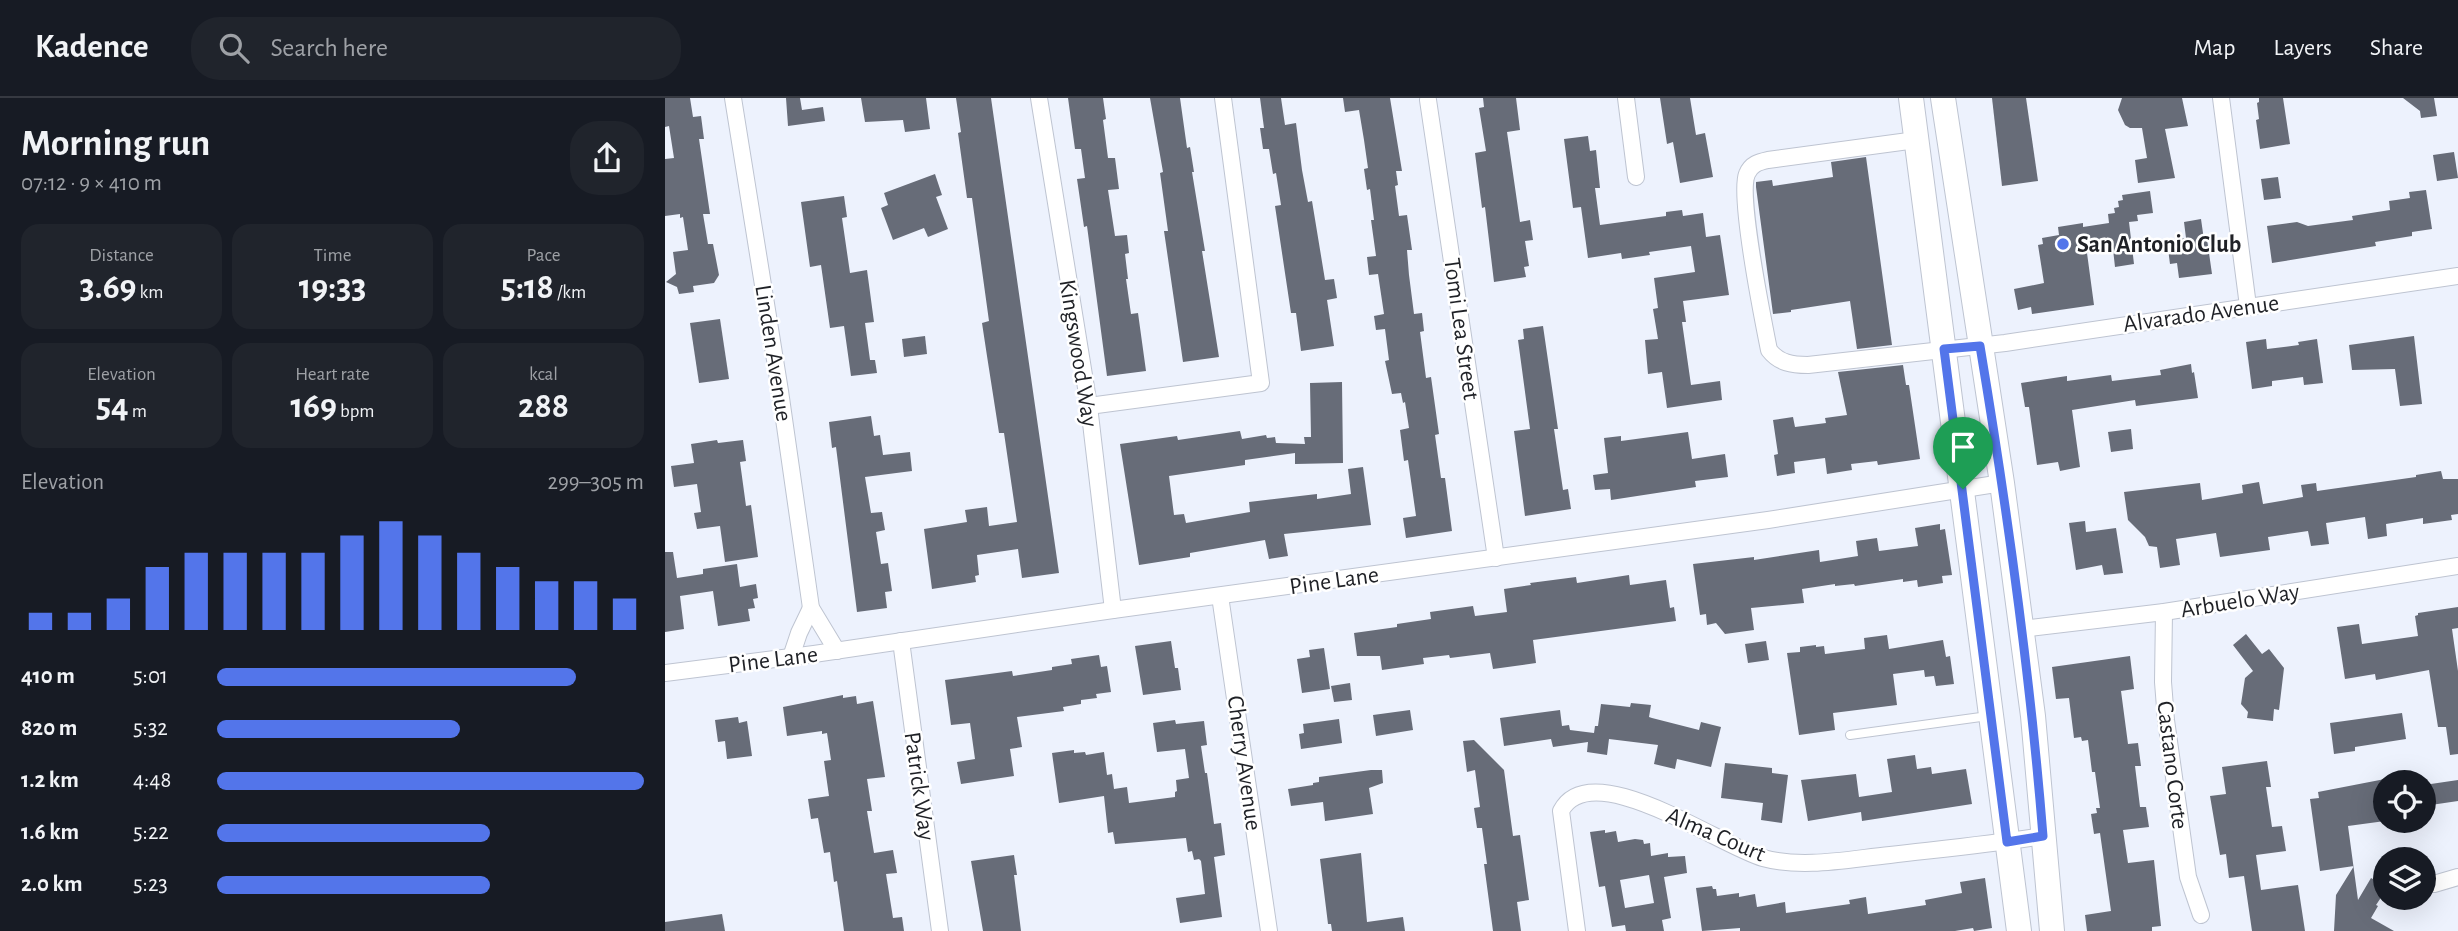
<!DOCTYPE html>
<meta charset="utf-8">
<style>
:root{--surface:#171b24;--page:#20242c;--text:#f1f3f6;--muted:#9ea1a6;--line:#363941;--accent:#5375ea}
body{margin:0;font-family:"Alegreya Sans",sans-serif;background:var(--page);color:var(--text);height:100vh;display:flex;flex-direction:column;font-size:26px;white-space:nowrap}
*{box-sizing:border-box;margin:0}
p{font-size:23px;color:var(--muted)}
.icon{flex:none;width:38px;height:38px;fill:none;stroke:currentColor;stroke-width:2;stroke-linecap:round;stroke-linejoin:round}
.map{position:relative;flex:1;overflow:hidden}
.details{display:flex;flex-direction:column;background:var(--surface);width:665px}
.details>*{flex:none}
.fabs{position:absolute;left:1708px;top:672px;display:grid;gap:14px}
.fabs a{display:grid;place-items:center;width:63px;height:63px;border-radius:50%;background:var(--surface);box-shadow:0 7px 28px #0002;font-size:35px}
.pin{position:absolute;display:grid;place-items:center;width:60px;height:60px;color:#fff;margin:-72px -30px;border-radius:50% 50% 50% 0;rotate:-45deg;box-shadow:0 0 7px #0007}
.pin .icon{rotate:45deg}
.round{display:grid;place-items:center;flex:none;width:74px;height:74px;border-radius:28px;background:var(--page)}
.summary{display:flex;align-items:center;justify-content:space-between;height:119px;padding:0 21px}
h1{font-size:38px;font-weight:700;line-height:52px}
.figures{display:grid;grid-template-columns:repeat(3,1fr);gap:10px;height:119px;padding:7px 21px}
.figures div{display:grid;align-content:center;border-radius:18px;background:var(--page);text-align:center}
.figures b{font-size:35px;font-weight:700}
.figures small{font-size:19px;font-weight:400}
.figures p{font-size:19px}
.chart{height:196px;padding:14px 21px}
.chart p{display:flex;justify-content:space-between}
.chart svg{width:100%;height:126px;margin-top:7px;stroke:var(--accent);stroke-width:6}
ul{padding:0 21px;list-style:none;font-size:23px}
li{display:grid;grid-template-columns:112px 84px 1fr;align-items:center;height:52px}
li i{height:18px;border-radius:9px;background:var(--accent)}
header{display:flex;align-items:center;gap:42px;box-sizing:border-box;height:98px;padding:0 35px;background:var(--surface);border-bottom:2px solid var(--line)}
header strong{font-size:33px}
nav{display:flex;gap:38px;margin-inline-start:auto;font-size:24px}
.search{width:490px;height:63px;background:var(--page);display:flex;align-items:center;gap:18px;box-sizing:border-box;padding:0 24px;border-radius:28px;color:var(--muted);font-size:26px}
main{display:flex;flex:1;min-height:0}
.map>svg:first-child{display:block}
</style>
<header>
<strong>Kadence</strong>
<div class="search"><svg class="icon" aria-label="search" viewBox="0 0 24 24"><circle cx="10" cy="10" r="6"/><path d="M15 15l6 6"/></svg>Search here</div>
<nav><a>Map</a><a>Layers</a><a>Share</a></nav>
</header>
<main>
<section class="details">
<div class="summary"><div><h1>Morning run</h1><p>07:12 · 9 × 410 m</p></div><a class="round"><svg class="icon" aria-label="share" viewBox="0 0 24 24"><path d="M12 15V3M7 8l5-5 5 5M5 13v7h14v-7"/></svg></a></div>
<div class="figures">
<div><p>Distance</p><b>3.69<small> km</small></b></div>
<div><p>Time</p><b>19:33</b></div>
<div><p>Pace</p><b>5:18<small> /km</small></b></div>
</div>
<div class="figures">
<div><p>Elevation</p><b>54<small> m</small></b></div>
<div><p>Heart rate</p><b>169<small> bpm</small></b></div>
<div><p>kcal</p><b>288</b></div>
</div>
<div class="chart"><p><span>Elevation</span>299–305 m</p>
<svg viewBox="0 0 160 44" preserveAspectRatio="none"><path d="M5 44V38M15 44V38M25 44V33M35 44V22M45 44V17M55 44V17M65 44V17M75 44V17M85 44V11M95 44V6M105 44V11M115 44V17M125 44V22M135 44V27M145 44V27M155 44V33"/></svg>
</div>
<ul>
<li><b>410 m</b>5:01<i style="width:84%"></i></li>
<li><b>820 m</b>5:32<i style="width:57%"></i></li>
<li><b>1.2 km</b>4:48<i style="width:100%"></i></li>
<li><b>1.6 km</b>5:22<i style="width:64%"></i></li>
<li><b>2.0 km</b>5:23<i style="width:64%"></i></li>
</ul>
</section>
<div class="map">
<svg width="1793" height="833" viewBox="0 0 1793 833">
<rect width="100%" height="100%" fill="#edf2fd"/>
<g fill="#676c78" fill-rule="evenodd">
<polygon points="0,0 25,0 28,19 36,18 39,41 34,41 45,116 38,116 43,146 48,146 54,177 49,185 28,188 29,194 14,196 12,189 1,184 11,176 8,154 23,152 18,119 15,120 15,116 0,118 0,61 9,60 4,28 0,29"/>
<polygon points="121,0 135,0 137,12 158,9 160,23 123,28"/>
<polygon points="196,0 261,0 265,31 240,34 238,22 200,24"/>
<polygon points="291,0 326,0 394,475 357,480 353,451 312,457 314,477 310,478 311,484 267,491 259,431 302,424 300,412 322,409 324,428 352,424 339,335 334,335 322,258 317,225 324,223 307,100 302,100 293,35 296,34"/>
<polygon points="403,0 438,0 441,21 438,22 443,60 450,60 454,91 443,92 450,138 462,137 464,155 460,156 463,181 461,181 466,216 473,215 481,273 442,278 422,128 419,129 412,81 420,80 416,51 410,51"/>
<polygon points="485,0 515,0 522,50 525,49 529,74 527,74 540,153 537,153 554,259 518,264 499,133 503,133 495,75 498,74"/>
<polygon points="595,0 616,0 620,27 631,25 637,72 643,104 647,103 660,182 669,181 672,200 662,202 669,248 636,253 631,215 626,215 620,175 610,108 616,107 611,75 608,76 604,51 598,51 595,30 599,30"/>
<polygon points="678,0 725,0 737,73 731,73 733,87 730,88 734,118 742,117 747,152 742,152 744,177 749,216 757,215 759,233 755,234 761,280 766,279 774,336 770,337 776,380 780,380 787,433 741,440 738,420 751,418 743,362 739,363 735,332 744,330 740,304 738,305 736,295 727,296 720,263 724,262 720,231 711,232 709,218 719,216 713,176 704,177 702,159 711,158 706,122 709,122 705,91 702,92 699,71 703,70 699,42 694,12 680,14"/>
<polygon points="818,0 851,0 855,32 842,34 855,124 865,122 868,142 860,143 864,168 859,169 861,179 829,184 820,109 817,110 810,55 821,53 814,10 819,9"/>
<polygon points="995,0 1025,0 1031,37 1040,35 1048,79 1015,85 1008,44 1002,46"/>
<polygon points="1327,0 1361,0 1373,83 1337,88"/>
<polygon points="1457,0 1517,0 1523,28 1500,31 1510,80 1473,85 1470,62 1482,60 1477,30 1465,30 1460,27 1453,12"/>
<polygon points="1594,0 1618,0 1625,46 1595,51 1591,22 1594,21 1592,5 1594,4"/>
<polygon points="1738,0 1769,0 1772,18 1756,20 1755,13"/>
<polygon points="923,38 925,53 931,52 935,90 930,90 935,127 1001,118 1001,114 1017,112 1018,118 1038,115 1041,139 1055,137 1064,197 1018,203 1021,224 1017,224 1026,287 1055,283 1057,302 1002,310 997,274 983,276 980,242 993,241 988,211 993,210 989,180 1030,174 1026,148 984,154 985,157 957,161 956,155 923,160 916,109 908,110 899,41"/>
<polygon points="1789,54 1793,80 1772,83 1768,57"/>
<polygon points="1201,59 1227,247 1192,251 1185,203 1126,212 1126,214 1108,216 1091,89 1091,84 1107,82 1108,88 1168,79 1166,64"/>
<polygon points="270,76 277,97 271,99 283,131 263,139 259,130 228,142 216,110 223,107 219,95"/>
<polygon points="1613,79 1616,100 1599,102 1596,81"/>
<polygon points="1761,92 1767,131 1747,134 1747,138 1710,144 1711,148 1607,165 1602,128 1632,124 1643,128 1688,122 1687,118 1725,112 1724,103 1745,100 1744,94"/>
<polygon points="1485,93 1488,115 1472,117 1473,123 1464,124 1469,166 1450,169 1448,151 1422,155 1429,207 1367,216 1366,209 1353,212 1349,191 1379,185 1373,147 1378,146 1377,140 1394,137 1393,129 1418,125 1418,129 1444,125 1443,116 1450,115 1449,110 1454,109 1453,103 1458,102 1457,97"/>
<polygon points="179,98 182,119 177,120 185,175 202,172 209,224 200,225 205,262 210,262 212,275 186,278 179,228 165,230 156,167 145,169 136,104"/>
<polygon points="1536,121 1539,142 1542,141 1547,176 1514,180 1512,165 1505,166 1502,143 1521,140 1519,124"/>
<polygon points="55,221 64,281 34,285 25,225"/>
<polygon points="878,228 893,331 889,331 898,392 903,391 906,411 860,418 849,333 865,331 853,242 859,241 858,231"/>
<polygon points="260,238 262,256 239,259 237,241"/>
<polygon points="1749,238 1757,306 1735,308 1730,271 1687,272 1684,247"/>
<polygon points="1601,241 1602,251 1634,247 1633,244 1652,241 1658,285 1639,287 1638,279 1607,283 1607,288 1587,291 1581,244"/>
<polygon points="1526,266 1527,275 1529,274 1533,300 1471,308 1470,302 1407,312 1415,369 1395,373 1393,364 1372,367 1364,309 1360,309 1356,285 1402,278 1402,283 1446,277 1447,283 1496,277 1495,272"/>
<polygon points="1238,267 1241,287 1244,287 1255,361 1213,367 1212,363 1186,366 1187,372 1162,376 1160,360 1129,364 1130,375 1112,378 1109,357 1113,356 1108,322 1128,319 1130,329 1161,325 1160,320 1182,317 1173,274"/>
<polygon points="677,284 678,365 630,366 630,355 580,362 580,367 504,378 509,417 519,416 521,425 585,414 584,404 652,396 652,401 686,396 683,371 698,369 706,427 619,436 623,458 604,461 600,442 525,455 525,459 474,467 455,346 512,338 513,342 575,333 577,341 601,337 602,340 610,339 611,345 640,346 639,339 646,339 645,285"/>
<polygon points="206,318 209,338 215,337 218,357 245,354 247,373 200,379 206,415 217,414 220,432 211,434 216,466 223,465 227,493 220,494 222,510 192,514 171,349 167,350 164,324"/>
<polygon points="1466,331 1468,351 1446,354 1443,334"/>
<polygon points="1023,334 1027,361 1060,356 1063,379 1030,383 1031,389 946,402 945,391 930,392 928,377 943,375 939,340 956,338 956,343"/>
<polygon points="52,342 53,345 78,342 81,363 75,364 81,408 86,407 93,459 60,464 55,428 32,431 29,415 36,414 32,386 9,389 6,368 29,365 26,346"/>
<polygon points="1776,373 1778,381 1793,381 1793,416 1786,417 1787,422 1758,426 1758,420 1721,426 1722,438 1703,441 1700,419 1661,425 1664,446 1646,448 1643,433 1603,439 1605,452 1555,459 1551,435 1511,441 1515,467 1495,470 1492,449 1484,448 1480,439 1463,422 1459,394 1535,385 1537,402 1578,395 1577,387 1594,384 1598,406 1638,399 1636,387 1651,385 1652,393 1751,379 1751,377"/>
<polygon points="1420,423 1421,434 1451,430 1458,475 1439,477 1437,467 1411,472 1404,425"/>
<polygon points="1275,426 1275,432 1280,431 1287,477 1277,478 1278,485 1253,489 1252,482 1238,484 1238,481 1190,488 1189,486 1170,488 1170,486 1137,491 1139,505 1086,510 1089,532 1060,536 1051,525 1042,527 1041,516 1035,517 1028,466 1089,459 1089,462 1154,452 1155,464 1193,458 1191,443 1212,440 1214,453 1253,448 1250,430"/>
<polygon points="0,454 8,454 12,480 38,476 38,471 72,466 75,489 91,486 93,500 88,501 90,510 83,511 85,523 53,528 48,493 15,498 19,531 0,534"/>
<polygon points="964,477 965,487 1001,482 1005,510 1009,509 1011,523 868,542 871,565 828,571 825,555 785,560 784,557 758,560 759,566 717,572 715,558 692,558 689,535 732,529 732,526 766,521 765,514 808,508 810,518 842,514 839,491 866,487 865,485 911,479 912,485"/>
<polygon points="1793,509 1793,530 1787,531 1793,573 1793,656 1785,657 1781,629 1773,629 1764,572 1711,582 1710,576 1680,581 1672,529 1694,526 1697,546 1753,538 1750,518 1753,517 1753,515"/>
<polygon points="1581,536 1597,556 1604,551 1619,570 1614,612 1609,611 1608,623 1582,620 1583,614 1576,606 1580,580 1588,573 1568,547"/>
<polygon points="1222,537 1224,551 1278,542 1281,559 1285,558 1289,586 1271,588 1269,578 1260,579 1259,572 1228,576 1232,607 1168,615 1170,632 1134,637 1122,555 1135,554 1135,549 1151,547 1151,549 1159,548 1160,556 1200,551 1199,540"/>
<polygon points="506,543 510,570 513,570 516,592 478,597 470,548"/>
<polygon points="1101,543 1104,562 1083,565 1080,546"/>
<polygon points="659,550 665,591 637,595 632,561 645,559 644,552"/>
<polygon points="434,557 436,569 442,568 446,594 431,596 432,600 416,602 416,606 398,609 399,613 352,619 357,649 345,651 349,678 296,686 292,664 310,661 305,625 286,627 280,582 347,573 348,578 387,572 387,569 407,566 406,561"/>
<polygon points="1465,558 1469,591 1456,593 1463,646 1473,645 1476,668 1470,668 1475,709 1481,709 1484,729 1458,732 1463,765 1489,762 1496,828 1487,829 1487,833 1422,833 1420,817 1446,813 1435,735 1429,736 1426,716 1432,715 1431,710 1435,710 1430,674 1427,674 1423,642 1417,643 1416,639 1409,640 1404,600 1391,601 1387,569"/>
<polygon points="685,585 687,602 669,604 666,588"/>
<polygon points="178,597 178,600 191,598 192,606 208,603 220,679 202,681 207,713 202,713 209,755 228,752 232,775 221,776 228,820 237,819 239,833 179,833 172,783 169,784 165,754 159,755 153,720 146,721 143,701 164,698 159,663 166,662 162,635 157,636 157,633 122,638 118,609"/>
<polygon points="966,605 986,607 984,619 987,620 1034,632 1036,624 1056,629 1046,669 1012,661 1010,671 989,666 993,647 944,641 942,657 922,654 923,644 888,649 886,641 839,648 835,620 895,612 897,628 904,627 905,632 929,635 930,628 933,628 936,606 965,609"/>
<polygon points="745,612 748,632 711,638 708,617"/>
<polygon points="1737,615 1741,641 1690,649 1690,653 1669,656 1665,625"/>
<polygon points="73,619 74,625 82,623 87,658 62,661 60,643 53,644 50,622"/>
<polygon points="674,621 677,645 636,651 634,636 639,635 638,626"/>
<polygon points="510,622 511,626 539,623 542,647 536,648 540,675 542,675 549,726 556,725 560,757 549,759 557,819 515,825 511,800 540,796 536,763 534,761 529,762 527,753 523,754 521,740 450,746 448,734 443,735 439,698 394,705 387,655 409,652 409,655 420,654 421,657 439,654 442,677 447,676 449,691 462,689 464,705 510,699 510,694 512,693 511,682 524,680 520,651 492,654 488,625"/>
<polygon points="809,642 839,672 848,738 855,737 864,802 852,804 856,833 828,833 819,766 822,766 817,730 812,730 809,710 815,709 810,672 802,674 798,643"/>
<polygon points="1250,657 1252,671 1266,669 1267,676 1301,671 1307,706 1197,723 1196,714 1143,723 1136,682 1191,676 1194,699 1227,694 1222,661"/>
<polygon points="1602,663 1606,689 1601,689 1607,729 1617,728 1621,753 1591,757 1596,792 1633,787 1640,833 1587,833 1579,778 1564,780 1561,756 1555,757 1545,698 1561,696 1557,669"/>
<polygon points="1060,665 1107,670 1107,675 1123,677 1117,725 1096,722 1098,705 1056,700"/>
<polygon points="706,672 717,672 718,685 704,690 708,716 660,723 658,704 626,708 623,691 648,687 648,685 654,684 654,679"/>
<polygon points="1720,681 1720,723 1683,728 1693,802 1706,780 1720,788 1714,796 1717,798 1711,807 1713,808 1706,820 1729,833 1669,833 1671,797 1689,768 1655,773 1645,701 1654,700 1653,694"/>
<polygon points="1793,682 1793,703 1759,708 1759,687"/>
<path d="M940,732V735L951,733L953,744L970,741L978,742L979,746L985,745L986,758L1003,755V759L1020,758L1022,775L999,779L1006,820L997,822L999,833H961L960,827L947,829L940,788L934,789L925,734ZM984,777L989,805L960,810L955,782Z"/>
<polygon points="696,755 702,824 738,819 740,833 667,833 666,826 663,826 655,761"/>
<polygon points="349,757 352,777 349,777 356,833 318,833 306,763"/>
<polygon points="1320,780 1327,830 1309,833 1308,830 1290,833 1075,833 1075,830 1037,833 1031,790 1047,788 1048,791 1051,791 1052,798 1074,795 1074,799 1090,796 1092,809 1120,804 1121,815 1185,806 1184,802 1201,799 1203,816 1261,807 1260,802 1297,795 1295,784"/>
<polygon points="57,816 60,833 0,833 0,824"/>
</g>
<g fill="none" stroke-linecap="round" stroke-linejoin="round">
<g stroke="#bec4d1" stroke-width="10">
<polyline id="lane" points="1185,637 1323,618"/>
</g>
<g stroke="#bec4d1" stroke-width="18">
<g id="street">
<polyline points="68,0 115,293 146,510 172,553"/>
<polyline points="374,0 424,308 448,512"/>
<polyline points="961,0 971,79"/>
<polyline points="1556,0 1583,208"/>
<polyline points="763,2 831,460"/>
<path d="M1251,42L1103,62C1094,64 1086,66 1082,76C1073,97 1098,222 1104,252C1114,265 1127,267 1143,267L1340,245L1793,178"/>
<polyline points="424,308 596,285 558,0"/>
<polyline points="555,498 604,833"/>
<polyline points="1499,514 1498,584 1501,622 1523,779 1536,817"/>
<polyline points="1357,531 1499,514 1793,468"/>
<polyline points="236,543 275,833"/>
<polyline points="126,559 134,535 146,510"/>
<polyline points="0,575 149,556 448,512 1103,422 1337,385"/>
<polyline points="1769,786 1793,779"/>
<path d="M912,833L896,713C926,656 1055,748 1098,760C1138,771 1184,761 1225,757C1276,751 1327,746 1378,738"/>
</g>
</g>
<g stroke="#bec4d1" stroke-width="26">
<g id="primary">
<polyline points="1246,0 1354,833"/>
<polyline points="1278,0 1337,385 1368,618 1387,833"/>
</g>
</g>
<use href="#lane" stroke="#fff" stroke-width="8"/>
<use href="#street" stroke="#fff" stroke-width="16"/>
<use href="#primary" stroke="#fff" stroke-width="24"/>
</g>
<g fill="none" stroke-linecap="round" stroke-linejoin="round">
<g stroke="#fff" stroke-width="14">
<path id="route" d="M1315,248C1342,410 1365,573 1378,738L1342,744L1279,251Z"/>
</g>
<use href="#route" stroke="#5375ea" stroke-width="9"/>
</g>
<circle fill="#5375ea" stroke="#fff" stroke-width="2.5" cx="1398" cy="146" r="7"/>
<g text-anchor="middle" stroke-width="5" stroke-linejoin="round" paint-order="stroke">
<g font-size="24" font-weight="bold" fill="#1f2126" stroke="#fff" text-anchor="start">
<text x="1412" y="154">San Antonio Club</text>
</g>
<g font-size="24" fill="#1f2126" stroke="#fff">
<text transform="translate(1536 215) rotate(-8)" y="8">Alvarado Avenue</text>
<text transform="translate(797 231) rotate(82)" y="8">Tomi Lea Street</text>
<text transform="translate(109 255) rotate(81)" y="8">Linden Avenue</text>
<text transform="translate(414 255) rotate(81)" y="8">Kingswood Way</text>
<text transform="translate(669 482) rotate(-8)" y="8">Pine Lane</text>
<text transform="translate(1575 502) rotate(-9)" y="8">Arbuelo Way</text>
<text transform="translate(108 561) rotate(-7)" y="8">Pine Lane</text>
<text transform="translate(580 665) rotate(82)" y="8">Cherry Avenue</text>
<text transform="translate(1508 667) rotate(83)" y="8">Castano Corte</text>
<text transform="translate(255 688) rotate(82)" y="8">Patrick Way</text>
<text transform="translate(1051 736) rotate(23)" y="8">Alma Court</text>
</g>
</g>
</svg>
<div class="fabs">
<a><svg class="icon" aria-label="locate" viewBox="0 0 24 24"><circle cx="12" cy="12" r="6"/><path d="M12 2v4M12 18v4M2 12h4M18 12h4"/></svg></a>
<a><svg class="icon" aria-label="layers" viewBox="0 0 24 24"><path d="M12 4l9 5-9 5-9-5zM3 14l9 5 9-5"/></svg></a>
</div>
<div class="pin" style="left:1298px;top:391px;background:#1e9e55"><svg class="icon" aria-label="arrive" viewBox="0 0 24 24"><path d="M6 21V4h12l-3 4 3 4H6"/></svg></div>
</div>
</main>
